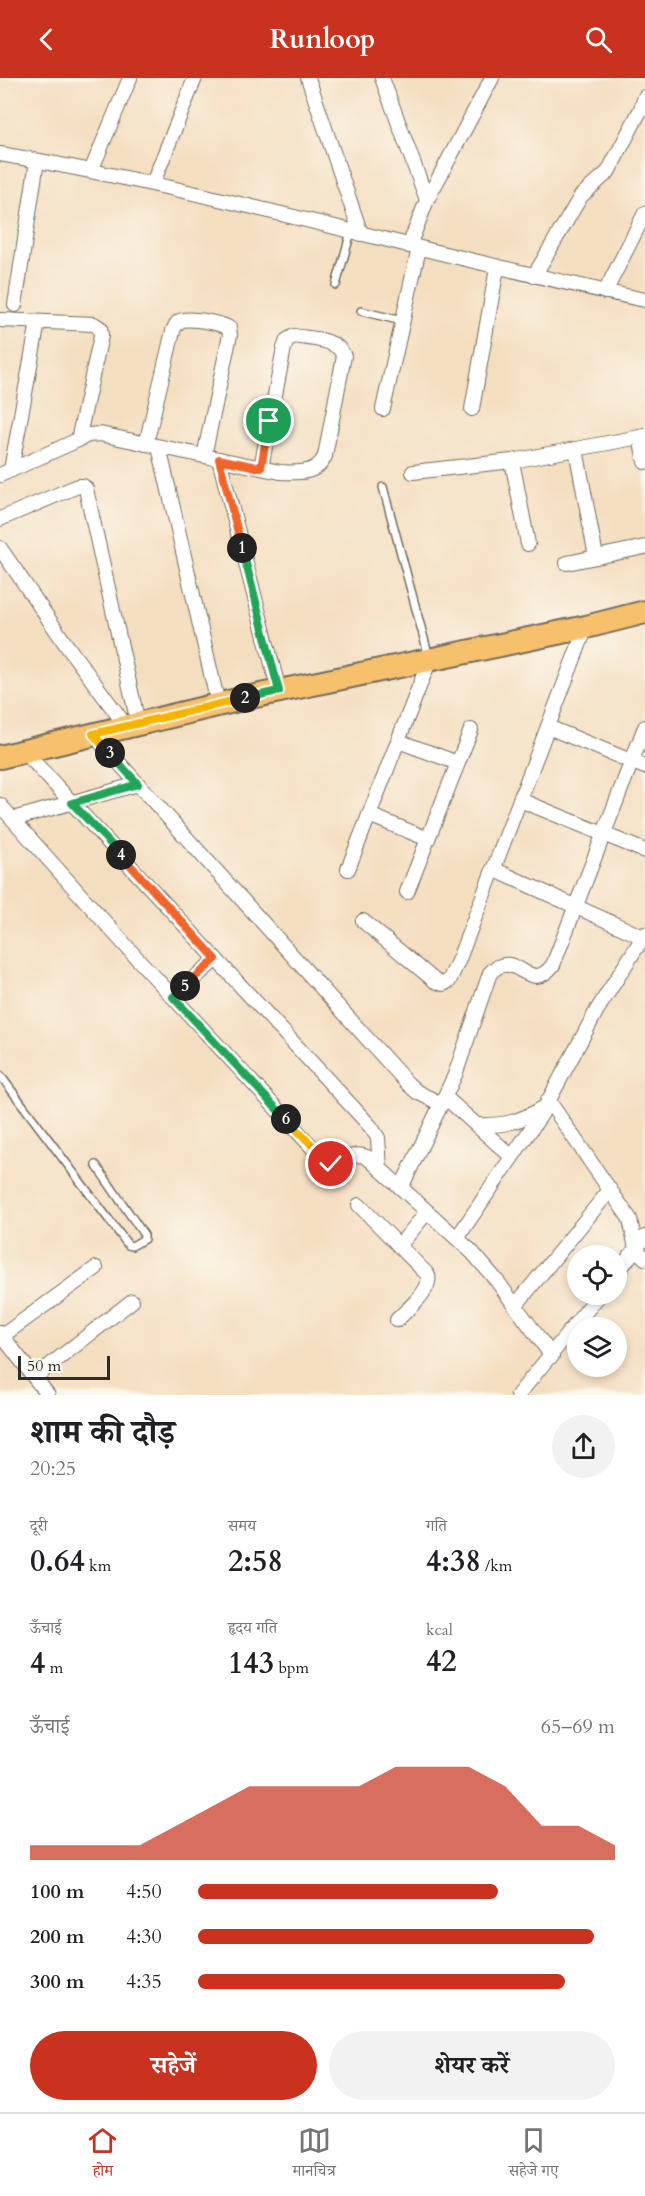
<!DOCTYPE html>
<html lang="hi">
<meta charset="utf-8">
<style>
:root{--surface:#fff;--page:#f2f2f2;--text:#202124;--muted:#757577;--line:#e0e0e0;--accent:#c8321e}
body{margin:0;font-family:Cardo,"Noto Serif Devanagari",serif;background:var(--page);color:var(--text);height:100vh;display:flex;flex-direction:column;font-size:22px;white-space:nowrap}
*{box-sizing:border-box;margin:0}
p{font-size:20px;color:var(--muted)}
.icon{flex:none;width:33px;height:33px;fill:none;stroke:currentColor;stroke-width:2;stroke-linecap:round;stroke-linejoin:round}
.map{position:relative;height:1317px;overflow:hidden}
.side{display:flex;flex-direction:column;background:var(--surface);flex:1}
.side>*{flex:none}
.tools{position:absolute;left:567px;top:1167px;display:grid;gap:12px}
.tools a{display:grid;place-items:center;width:60px;height:60px;border-radius:50%;background:var(--surface);box-shadow:0 3px 9px #0003;font-size:30px}
.scale{position:absolute;left:18px;bottom:15px;width:92px;box-sizing:border-box;padding-left:6px;border:3px solid #2b2b2b;border-top:0;font-size:16px;line-height:21px;white-space:nowrap;color:#2b2b2b;-webkit-text-stroke:4px #fbf7ec;paint-order:stroke}
.pin{position:absolute;display:grid;place-items:center;width:51px;height:51px;color:#fff;margin:-26px;border:3px solid #fff;border-radius:50%;box-shadow:0 2px 6px #0007}
.km{position:absolute;width:30px;height:30px;margin:-15px;border-radius:50%;background:#222;color:#fff;font-size:16px;line-height:30px;text-align:center}
.round{display:grid;place-items:center;flex:none;width:63px;height:63px;border-radius:32px;background:var(--page)}
.head{display:flex;align-items:center;justify-content:space-between;height:102px;padding:0 30px}
h1{font-size:33px;font-weight:700;line-height:45px}
.figures{display:grid;grid-template-columns:repeat(3,1fr);gap:9px;height:102px;padding:6px 30px}
.figures div{display:grid;align-content:center}
.figures b{font-size:30px;font-weight:700}
.figures small{font-size:16px;font-weight:400}
.figures p{font-size:16px}
.chart{height:168px;padding:12px 30px}
.chart p{display:flex;justify-content:space-between}
.chart svg{width:100%;height:108px;margin-top:6px;fill:var(--accent);opacity:.7}
.button{display:flex;gap:12px;margin-top:auto;padding:12px 30px}
.button a{flex:1;height:69px;border-radius:36px;background:var(--accent);color:#fff;font-size:24px;font-weight:700;line-height:69px;text-align:center}
.button a+a{background:var(--page);color:var(--text)}
ul{padding:0 30px;list-style:none;font-size:20px}
li{display:grid;grid-template-columns:96px 72px 1fr;align-items:center;height:45px}
li i{height:15px;border-radius:8px;background:var(--accent)}
header{display:flex;justify-content:space-between;align-items:center;height:78px;padding:0 30px;background:var(--accent);color:#fff;font-size:27px;font-weight:700}
.dock{display:flex;justify-content:space-around;align-items:center;height:84px;border-top:2px solid var(--line);background:var(--surface);font-size:16px;color:var(--muted)}
.dock a{display:grid;justify-items:center;gap:3px}
.dock .on{color:var(--accent)}
.map>svg:first-child{display:block}
</style>
<header><svg class="icon" aria-label="back" viewBox="0 0 24 24"><path d="M15 5l-7 7 7 7"/></svg>Runloop<svg class="icon" aria-label="search" viewBox="0 0 24 24"><circle cx="10" cy="10" r="6"/><path d="M15 15l6 6"/></svg></header>
<div class="map">
<svg width="645" height="1317" viewBox="0 0 645 1317">
<rect width="100%" height="100%" fill="#fbf7ec"/>
<filter id="ink" filterUnits="userSpaceOnUse"><feTurbulence type="fractalNoise" baseFrequency=".0167" numOctaves="2"/><feDisplacementMap in="SourceGraphic" scale="12" xChannelSelector="R" yChannelSelector="G"/><feConvolveMatrix kernelMatrix="1 2 1 2 8 2 1 2 1" color-interpolation-filters="sRGB"/></filter>
<filter id="wash" filterUnits="userSpaceOnUse"><feTurbulence type="fractalNoise" baseFrequency=".008" numOctaves="4" result="noise"/><feDisplacementMap in="SourceGraphic" scale="24" xChannelSelector="R" yChannelSelector="G"/><feGaussianBlur stdDeviation="1.35" result="paint"/><feColorMatrix in="noise" values="0 0 0 0 0 0 0 0 0 0 0 0 0 0 0 0 0 1.4 0 .05"/><feComposite in="paint" operator="in"/></filter>
<g filter="url(#wash)">
<rect width="100%" height="100%" fill="#f4dec0"/>
</g>
<g filter="url(#ink)">
<g fill="none" stroke-linecap="round" stroke-linejoin="round">
<g stroke="#716a5f" stroke-width="10">
<g id="service">
<polyline points="336,207 351,154"/>
<polyline points="361,233 402,243"/>
<polyline points="383,409 429,579"/>
<polyline points="0,997 128,1167 132,1168 144,1161 144,1157 96,1087"/>
</g>
</g>
<g stroke="#716a5f" stroke-width="16">
<g id="minor">
<polyline points="308,0 361,156"/>
<polyline points="382,0 427,122"/>
<path d="M0,76C217,113 429,177 645,222"/>
<polyline points="91,93 130,0"/>
<polyline points="153,105 195,0"/>
<polyline points="409,168 427,122 492,0"/>
<polyline points="534,198 581,118 608,94 641,31 645,19"/>
<polyline points="605,214 645,135"/>
<polyline points="15,227 37,83"/>
<polyline points="0,242 94,246 100,250 101,258 78,362"/>
<polyline points="383,331 419,170"/>
<polyline points="472,331 497,190"/>
<polyline points="640,359 645,384"/>
<path d="M146,366L173,253C175,248 177,243 183,242C193,240 221,245 229,250L230,257L204,378"/>
<polyline points="159,369 218,626"/>
<polyline points="576,371 596,479"/>
<polyline points="219,381 279,613"/>
<polyline points="512,383 528,466"/>
<polyline points="11,392 38,244"/>
<polyline points="413,394 512,383 645,358"/>
<path d="M0,397L78,362L88,357L100,356L280,394C297,395 318,396 325,378L344,278C337,260 310,261 294,258L287,262L284,270L261,390"/>
<polyline points="0,441 78,408 83,408 86,411 138,645"/>
<polyline points="0,470 67,568 126,648"/>
<polyline points="567,485 645,469"/>
<polyline points="548,649 645,689"/>
<polyline points="93,656 408,1006 417,1014 441,1026"/>
<polyline points="398,663 458,685"/>
<polyline points="24,673 371,1049 378,1060 380,1091"/>
<polyline points="520,722 645,773"/>
<path d="M0,727L135,878L324,1082C342,1094 345,1071 367,1079L472,1174L497,1203L552,1278"/>
<polyline points="369,737 428,761"/>
<polyline points="13,741 138,706"/>
<polyline points="348,791 430,581"/>
<polyline points="493,791 643,859"/>
<polyline points="407,814 471,652"/>
<polyline points="363,843 435,903 443,906 449,903 459,881 586,549"/>
<polyline points="173,919 216,881"/>
<polyline points="445,1019 512,1079"/>
<polyline points="548,1022 630,1141 636,1171 645,1180"/>
<path d="M477,1047C504,1048 519,1044 543,1030"/>
<path d="M401,1110L455,997L490,895C517,868 528,919 553,887L645,649"/>
<path d="M359,1127L428,1197C432,1213 407,1231 397,1242"/>
<polyline points="457,1160 542,1035 597,932 645,856"/>
<polyline points="399,1168 427,1134"/>
<polyline points="616,1196 645,1159"/>
<polyline points="515,1228 610,1112"/>
<polyline points="0,1255 48,1317"/>
<polyline points="2,1258 96,1190"/>
<polyline points="35,1299 132,1223"/>
<polyline points="518,1317 600,1216"/>
</g>
</g>
<g stroke="#716a5f" stroke-width="26">
<polyline id="primary" points="0,679 246,620 586,549 645,534"/>
</g>
<use href="#service" stroke="#fff" stroke-width="7"/>
<use href="#minor" stroke="#fff" stroke-width="14"/>
<use href="#primary" stroke="#f7c06c" stroke-width="22"/>
</g>
</g>
<g fill="none" stroke-linecap="round" stroke-linejoin="round" filter="url(#ink)">
<g stroke="#fff" stroke-width="12">
<polyline id="split-1" points="242,470 219,381 261,390 269,343"/>
</g>
<g stroke="#fff" stroke-width="12">
<polyline id="split-2" points="242,470 279,613 245,620"/>
</g>
<g stroke="#fff" stroke-width="12">
<polyline id="split-3" points="110,675 93,656 245,620"/>
</g>
<g stroke="#fff" stroke-width="12">
<polyline id="split-4" points="110,675 138,706 72,725 121,777"/>
</g>
<g stroke="#fff" stroke-width="12">
<polyline id="split-5" points="121,777 216,881 185,908"/>
</g>
<g stroke="#fff" stroke-width="12">
<polyline id="split-6" points="185,908 173,919 286,1041"/>
</g>
<g stroke="#fff" stroke-width="12">
<polyline id="split-7" points="286,1041 331,1086"/>
</g>
<use href="#split-1" stroke="#f0652b" stroke-width="8"/>
<use href="#split-2" stroke="#22a559" stroke-width="8"/>
<use href="#split-3" stroke="#f5b400" stroke-width="8"/>
<use href="#split-4" stroke="#22a559" stroke-width="8"/>
<use href="#split-5" stroke="#f0652b" stroke-width="8"/>
<use href="#split-6" stroke="#22a559" stroke-width="8"/>
<use href="#split-7" stroke="#f5b400" stroke-width="8"/>
</g>
</svg>
<div class="tools">
<a><svg class="icon" aria-label="locate" viewBox="0 0 24 24"><circle cx="12" cy="12" r="6"/><path d="M12 2v4M12 18v4M2 12h4M18 12h4"/></svg></a>
<a><svg class="icon" aria-label="layers" viewBox="0 0 24 24"><path d="M12 4l9 5-9 5-9-5zM3 14l9 5 9-5"/></svg></a>
</div>
<div class="scale">50 m</div>
<div class="pin" style="left:269px;top:343px;background:#1e9e55"><svg class="icon" aria-label="arrive" viewBox="0 0 24 24"><path d="M6 21V4h12l-3 4 3 4H6"/></svg></div>
<div class="pin" style="left:331px;top:1086px;background:#d93025"><svg class="icon" aria-label="check" viewBox="0 0 24 24"><path d="M5 12l5 5 9-10"/></svg></div>
<b class="km" style="left:242px;top:470px">1</b>
<b class="km" style="left:245px;top:620px">2</b>
<b class="km" style="left:110px;top:675px">3</b>
<b class="km" style="left:121px;top:777px">4</b>
<b class="km" style="left:185px;top:908px">5</b>
<b class="km" style="left:286px;top:1041px">6</b>
</div>
<section class="side">
<div class="head"><div><h1>शाम की दौड़</h1><p>20:25</p></div><a class="round"><svg class="icon" aria-label="share" viewBox="0 0 24 24"><path d="M12 15V3M7 8l5-5 5 5M5 13v7h14v-7"/></svg></a></div>
<div class="figures">
<div><p>दूरी</p><b>0.64<small> km</small></b></div>
<div><p>समय</p><b>2:58</b></div>
<div><p>गति</p><b>4:38<small> /km</small></b></div>
</div>
<div class="figures">
<div><p>ऊँचाई</p><b>4<small> m</small></b></div>
<div><p>हृदय गति</p><b>143<small> bpm</small></b></div>
<div><p>kcal</p><b>42</b></div>
</div>
<div class="chart"><p><span>ऊँचाई</span>65–69 m</p>
<svg viewBox="0 0 160 44" preserveAspectRatio="none"><path d="M0 44V38L10 38L20 38L30 38L40 30L50 22L60 14L70 14L80 14L90 14L100 6L110 6L120 6L130 14L140 30L150 30L160 38V44z"/></svg>
</div>
<ul>
<li><b>100 m</b>4:50<i style="width:72%"></i></li>
<li><b>200 m</b>4:30<i style="width:95%"></i></li>
<li><b>300 m</b>4:35<i style="width:88%"></i></li>
</ul>
<div class="button"><a>सहेजें</a><a>शेयर करें</a></div>
</section>
<nav class="dock">
<a class="on"><svg class="icon" aria-label="home" viewBox="0 0 24 24"><path d="M3 11l9-7 9 7M6 9v11h12V9"/></svg>होम</a>
<a><svg class="icon" aria-label="map" viewBox="0 0 24 24"><path d="M3 6l6-2 6 2 6-2v14l-6 2-6-2-6 2zM9 4v14M15 6v14"/></svg>मानचित्र</a>
<a><svg class="icon" aria-label="saved" viewBox="0 0 24 24"><path d="M7 4h10v16l-5-4-5 4z"/></svg>सहेजे गए</a>
</nav>
